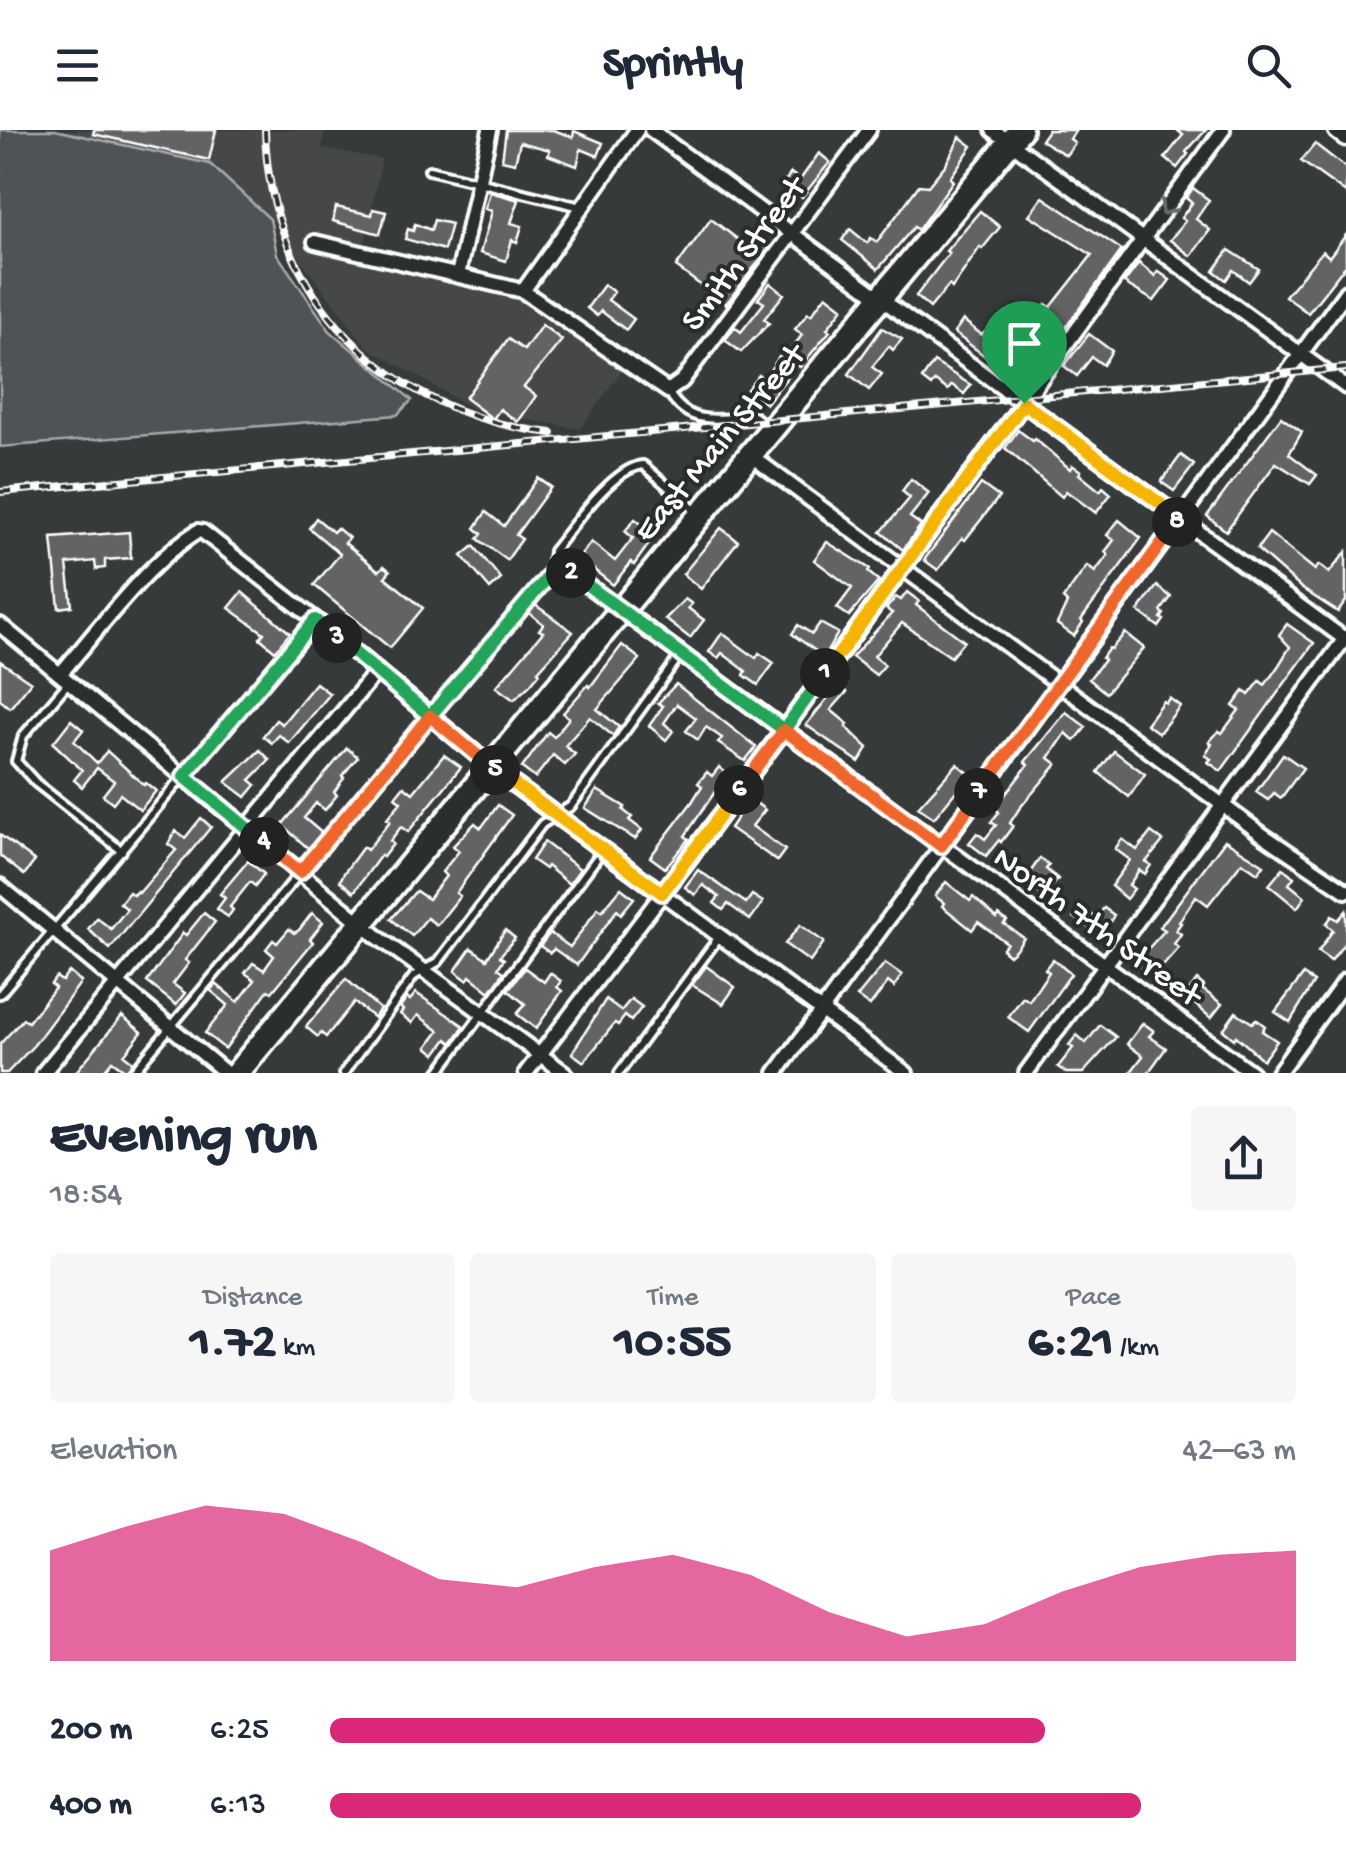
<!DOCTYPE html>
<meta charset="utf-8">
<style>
:root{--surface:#fff;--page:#f6f6f7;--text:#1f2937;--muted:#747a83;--accent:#db2777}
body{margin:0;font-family:"Gochi Hand",sans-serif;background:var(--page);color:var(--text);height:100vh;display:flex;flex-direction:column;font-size:38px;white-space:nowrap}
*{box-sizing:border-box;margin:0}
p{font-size:32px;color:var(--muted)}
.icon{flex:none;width:55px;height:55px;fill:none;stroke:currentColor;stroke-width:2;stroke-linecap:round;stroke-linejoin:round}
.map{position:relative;height:943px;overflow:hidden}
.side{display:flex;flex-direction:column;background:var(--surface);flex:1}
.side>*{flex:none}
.pin{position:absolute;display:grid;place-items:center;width:85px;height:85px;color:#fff;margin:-102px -42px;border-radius:50% 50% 50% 0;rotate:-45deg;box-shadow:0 0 10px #0007}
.pin .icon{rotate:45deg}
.km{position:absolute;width:50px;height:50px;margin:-25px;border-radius:50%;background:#222;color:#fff;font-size:28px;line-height:50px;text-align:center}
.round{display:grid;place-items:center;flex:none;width:105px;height:105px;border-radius:10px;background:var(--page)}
.headline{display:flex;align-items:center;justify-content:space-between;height:170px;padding:0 50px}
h1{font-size:55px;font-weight:700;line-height:75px}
.metrics{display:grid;grid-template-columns:repeat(3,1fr);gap:15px;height:170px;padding:10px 50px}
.metrics div{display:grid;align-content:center;border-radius:10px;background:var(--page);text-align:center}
.metrics b{font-size:50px;font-weight:700}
.metrics small{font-size:28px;font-weight:400}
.metrics p{font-size:28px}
.chart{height:280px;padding:20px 50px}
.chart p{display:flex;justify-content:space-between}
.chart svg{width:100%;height:180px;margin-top:10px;fill:var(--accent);opacity:.7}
ul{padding:0 50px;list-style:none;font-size:32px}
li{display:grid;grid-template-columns:160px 120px 1fr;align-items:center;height:75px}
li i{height:25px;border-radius:12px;background:var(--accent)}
header{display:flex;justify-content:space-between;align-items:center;height:130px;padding:0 50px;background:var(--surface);font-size:45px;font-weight:700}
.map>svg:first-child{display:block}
</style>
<header><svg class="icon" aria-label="menu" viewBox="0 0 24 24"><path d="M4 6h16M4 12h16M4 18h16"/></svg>Sprintly<svg class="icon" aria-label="search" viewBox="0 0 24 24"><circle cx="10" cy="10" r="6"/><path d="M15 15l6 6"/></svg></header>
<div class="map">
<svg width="1346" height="943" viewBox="0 0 1346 943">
<rect width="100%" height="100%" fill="#373a3b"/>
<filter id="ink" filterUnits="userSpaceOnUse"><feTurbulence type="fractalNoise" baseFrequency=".01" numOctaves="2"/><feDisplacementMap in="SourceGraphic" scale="20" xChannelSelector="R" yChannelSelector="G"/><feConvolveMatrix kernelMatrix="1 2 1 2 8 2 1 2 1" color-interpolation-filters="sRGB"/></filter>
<g filter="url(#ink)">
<polygon fill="#444748" points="55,0 325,0 322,18 382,29 363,122 523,158 628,232 580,299 475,280 367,217 293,120 287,105 210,34"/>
<polygon fill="#505354" stroke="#a8a9aa" stroke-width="2.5" points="0,0 55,0 210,34 270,89 277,124 330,201 412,270 397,285 0,317"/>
<g fill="#636465" stroke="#fff" stroke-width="2.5">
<polygon points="94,0 216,0 209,30 93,4"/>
<polygon points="506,0 553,0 573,7 574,1 603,13 598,26 581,19 577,36 548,25 550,20 520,12 515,33 502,30"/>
<polygon points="1048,0 1076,0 1070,9 1075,13 1066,25 1041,10"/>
<polygon points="1177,0 1206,0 1186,22 1188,24 1177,38 1165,28 1183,5"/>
<polygon points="960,7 972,16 950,48 953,51 918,100 914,97 878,139 842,110 850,99 867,113 871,108 877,112 919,55 928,56 946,34"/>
<polygon points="1315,14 1346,38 1346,63 1301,31"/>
<polygon points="819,23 830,32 802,67 783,54 791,43 800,50"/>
<polygon points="1193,58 1209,70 1196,89 1210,100 1191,126 1170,110 1185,91 1181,88 1192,73 1186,68"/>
<polygon points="490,62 519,70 511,93 522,96 517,112 512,110 506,131 480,123 492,81 485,79"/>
<polygon points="1043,67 1122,120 1045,226 1029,215 1045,192 1037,187 1046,174 1051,177 1092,125 1029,85"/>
<polygon points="336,77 372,85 373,79 386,82 380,104 333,91"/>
<polygon points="980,81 1000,97 982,119 980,117 952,158 949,155 930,178 916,166 949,123 946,121"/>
<polygon points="711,89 740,111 747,102 769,118 726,174 676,137"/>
<polygon points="434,90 451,94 444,120 405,109 408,99 413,101 415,94 431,100"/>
<polygon points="1346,105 1346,135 1308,183 1285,166 1323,121 1329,127"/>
<polygon points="1229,120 1259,139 1249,152 1233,140 1226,150 1214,141"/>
<polygon points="1139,133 1155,146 1158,141 1170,150 1154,171 1124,153"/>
<polygon points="770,153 784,164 764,189 769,193 741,222 725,210 735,197 741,202 764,173 758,169"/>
<polygon points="604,155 614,162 608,170 634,189 626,200 601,181 597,186 587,178"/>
<polygon points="826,165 843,178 827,199 830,201 800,237 797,235 766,274 747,259 759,245 764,249 779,227 783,230 802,205 795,199 808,183 811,185"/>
<polygon points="963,190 982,205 985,202 1009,222 1012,219 1019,225 1016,228 1033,242 1024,255 954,203"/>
<polygon points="542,195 562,210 524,257 536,266 518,292 500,279 493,289 465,268 508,209 524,220"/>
<polygon points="882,198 902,209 893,220 889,216 872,237 882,244 869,260 849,244"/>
<polygon points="1089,204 1112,221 1103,235 1092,227 1077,246 1064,236"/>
<polygon points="934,232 971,255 964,264 952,255 948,260 935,251 931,256 922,249"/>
<polygon points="1281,287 1302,302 1289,324 1317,345 1310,354 1276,333 1226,401 1207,386"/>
<polygon points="1018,300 1033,311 1035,309 1070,339 1072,335 1081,341 1079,344 1100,361 1103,357 1111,364 1096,383 1066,361 1062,367 1005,318"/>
<polygon points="1181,325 1194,335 1174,361 1161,352"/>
<polygon points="538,348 551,357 516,405 522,409 507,430 478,409 482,404 475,398 486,382 504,396"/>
<polygon points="911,349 929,363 910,387 921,395 903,420 881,402 910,368 902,361"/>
<polygon points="981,354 999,367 965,410 962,408 938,440 924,430"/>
<polygon points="316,388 333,402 337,398 349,408 345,413 379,441 384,436 390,441 385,447 423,478 390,518 314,455 340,424 309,398"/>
<polygon points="635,389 655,405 634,435 631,432 613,455 579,428 591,412 615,431 633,408 625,401"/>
<polygon points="1119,390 1141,408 1081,490 1083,492 1074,506 1057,494 1067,473 1063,469 1087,436 1095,442 1108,425 1105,422 1114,410 1107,405"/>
<polygon points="721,398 738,411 701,459 683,444"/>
<polygon points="129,402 131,428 105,430 105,438 96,439 95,431 67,434 72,476 59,478 52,408"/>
<polygon points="1269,403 1315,440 1319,435 1329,443 1346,422 1346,471 1338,482 1301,458 1257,419"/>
<polygon points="827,412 870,439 868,442 879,451 849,486 837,478 852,458 814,430"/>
<polygon points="474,416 501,449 490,459 462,426"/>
<polygon points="1157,456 1171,467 1161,481 1164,484 1161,488 1164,490 1159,497 1138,481"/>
<polygon points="242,462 290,503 275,521 260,508 264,503 229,478"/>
<polygon points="907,462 919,471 916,475 964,511 951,527 902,493 874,526 885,535 876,545 852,527 892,483 886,479 896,467 901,470"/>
<polygon points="685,469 692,474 688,478 704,490 690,508 665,489"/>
<polygon points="534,474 573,502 538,541 540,543 530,555 514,570 496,557 543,502 539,500 543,494 528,482"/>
<polygon points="820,493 838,503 824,527 792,504 798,495 812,504"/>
<polygon points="1287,494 1314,513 1221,641 1208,632 1211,629 1205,625 1212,614 1209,612 1219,601 1222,603 1239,580 1233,576 1244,561 1249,565 1260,551 1265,555 1279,535 1290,517 1279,505"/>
<polygon points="722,503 756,528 759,523 774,533 758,555 744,545 746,541 722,523 718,528 709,522"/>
<polygon points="1125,503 1144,518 1106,563 1089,549 1104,530 1102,528 1109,518 1111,519"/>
<polygon points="622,515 640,529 597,579 619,597 613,606 590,587 565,616 575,624 565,635 553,625 535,648 522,638 548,602 554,607 569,588 563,583 588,555 590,557"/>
<polygon points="0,531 31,552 10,578 0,570"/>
<polygon points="316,553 330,564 289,613 279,605 272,613 263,606 276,590 282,594"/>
<polygon points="676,554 756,617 745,631 718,613 722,608 706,597 698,610 686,601 696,588 677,574 664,593 673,601 666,610 649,596 663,576 658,573"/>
<polygon points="838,555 847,562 831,580 848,594 846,597 868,618 859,632 806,595"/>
<polygon points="1169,568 1180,576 1159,603 1146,594 1163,571 1166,573"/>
<polygon points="1066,582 1086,597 1075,611 1066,603 1049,628 1057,634 1019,679 1010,693 1013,696 1001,712 999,710 986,726 969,713 977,703 985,709 996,695 991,692 999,682 995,678 1028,635 1025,632"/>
<polygon points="71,590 83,600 74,611 97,633 107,621 144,655 146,653 156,661 140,680 120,664 113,673 103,665 114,651 97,638 82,657 74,650 82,640 53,613"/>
<polygon points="347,618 358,627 342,646 344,648 334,662 337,665 325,680 316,673 304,688 323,704 310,720 282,695"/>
<polygon points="260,620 270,630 250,650 256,655 246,667 226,652"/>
<polygon points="1114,621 1145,644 1129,667 1098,642"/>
<polygon points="1283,624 1303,638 1281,668 1274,663 1268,670 1256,662"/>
<polygon points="444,625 461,637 408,702 401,697 390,711 393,714 383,727 381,725 354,762 340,751 344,743 363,717 367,720 390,691 387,689 401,672 395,667 404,656 413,663"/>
<polygon points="957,634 970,644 934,688 918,677"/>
<polygon points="719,637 727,644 685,706 689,709 665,738 650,727 692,672 702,656 698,653 707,642 712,646"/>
<polygon points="597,660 625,677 623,680 632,687 629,690 642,700 635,709 585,678"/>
<polygon points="750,668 765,680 752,696 785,720 777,731 730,698"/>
<polygon points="498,675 512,685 456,763 460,766 437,795 427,788 412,806 391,789 416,761 428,769 446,746 442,742 459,721 453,716 475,693 481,698"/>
<polygon points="201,688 211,697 110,819 88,799 97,788 111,799 127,779 120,773 129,762 133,765 137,761 139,763 176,720 168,714 176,701 185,708"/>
<polygon points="1151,702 1163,711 1146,732 1151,735 1145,744 1139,740 1129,755 1134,759 1126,769 1111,756 1130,730 1115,719 1122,709 1137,720"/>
<polygon points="0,705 35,731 24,745 0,726"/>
<polygon points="1225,710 1264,735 1258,743 1242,732 1208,775 1196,766 1179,792 1181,793 1176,800 1181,804 1174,814 1179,818 1153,847 1135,833 1165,800 1160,797"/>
<polygon points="544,712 580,739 569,754 547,736 545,739 532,730"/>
<polygon points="1040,728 1049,735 1046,739 1058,749 1044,767 1024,751"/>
<polygon points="248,731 264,744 255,756 250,752 230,777 233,780 228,787 217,779 225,768 220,764"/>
<polygon points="1283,738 1294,747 1289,754 1305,767 1297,778 1269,755"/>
<polygon points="698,740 746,773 752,765 763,772 750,790 728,774 723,780 714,773 719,767 703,755 695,765 685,757"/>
<polygon points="946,752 970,771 973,767 997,788 999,785 1007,791 1004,794 1024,808 1015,820 1009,825 1002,819 1007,813 978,792 972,800 942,776 944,773 935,766"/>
<polygon points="621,758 634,768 621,784 617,780 577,835 554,819 550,823 540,816 550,803 570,817 598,778 602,781"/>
<polygon points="1082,777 1096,788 1104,778 1114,785 1102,807 1074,787"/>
<polygon points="1346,781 1346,811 1331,831 1318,822 1333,800 1326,794 1332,786 1338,790"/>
<polygon points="204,783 215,792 185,830 189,833 173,854 185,863 176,875 147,852 183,803 186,805"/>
<polygon points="312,783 323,792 310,809 313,812 272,862 268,860 225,919 205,903 228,875 210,860 216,854 238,872 255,850 245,843 253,833 264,840 274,826 266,819 273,810 277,813 289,799 294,803 299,800"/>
<polygon points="800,795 824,812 810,832 785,814"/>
<polygon points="505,800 515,808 500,826 504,829 498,838 504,842 490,862 470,846 467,850 455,841 471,818 487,829"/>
<polygon points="1053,829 1071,844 1029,902 1008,887 1023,867 1029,871 1049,842 1045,839"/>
<polygon points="885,833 902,845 894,857 888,852 870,876 857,867"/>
<polygon points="706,836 735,857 723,874 692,855"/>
<polygon points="525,838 544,852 550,843 561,851 557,857 562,861 536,899 517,884 525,874 508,860"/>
<polygon points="69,842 81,852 34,915 7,943 0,943 0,914 23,889 28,892 55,858 51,854 56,847 62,851"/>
<polygon points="1303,845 1314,852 1290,892 1275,882"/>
<polygon points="346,849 380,879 374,888 354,872 326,907 321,903 318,907 306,897"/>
<polygon points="1197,850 1204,856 1202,859 1222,874 1211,888 1185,866"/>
<polygon points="416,863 464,896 452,913 447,909 436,924 427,917 439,901 418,885 412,893 400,884 403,880 400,877 407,868 410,870"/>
<polygon points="606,869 621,881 631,869 642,877 631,891 625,886 618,895 615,893 584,932 572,923"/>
<polygon points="1236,882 1252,893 1256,889 1265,896 1262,901 1277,911 1263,930 1236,906 1234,909 1223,900"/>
<polygon points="122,886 142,902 124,925 133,932 126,941 112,931 102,943 75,943"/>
<polygon points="1143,893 1154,901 1149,906 1166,918 1148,943 1130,943 1143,926 1127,914"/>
<polygon points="1100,895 1116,907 1083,943 1066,943 1058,937 1073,918 1069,915 1077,905 1086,913"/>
</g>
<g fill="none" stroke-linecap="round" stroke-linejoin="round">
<g stroke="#fff" stroke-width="14">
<g id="lane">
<polyline points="429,40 581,77"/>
<path d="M669,263C690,298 719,288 754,286L767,296"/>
<path d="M618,478L552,429L553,421C572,398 612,338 643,335L696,381"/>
<polyline points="68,553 23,606 16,631 36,653 122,721"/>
<polyline points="0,864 315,490"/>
<polyline points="132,943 559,434"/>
<polyline points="344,943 414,846 438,832 542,694 571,676 681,524"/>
<polyline points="438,943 602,721"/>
<polyline points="619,943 719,807"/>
</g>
</g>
<g stroke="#fff" stroke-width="20">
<g id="street">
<polyline points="651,0 1346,510"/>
<polyline points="993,0 1346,257"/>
<polyline points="315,112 523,161 668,261 682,251 869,0"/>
<polyline points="458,145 490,0"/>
<polyline points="523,161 637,0"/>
<polyline points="750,325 1263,705 1346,761"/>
<polyline points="621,480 1252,943"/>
<polyline points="0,495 379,808 565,943"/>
<path d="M60,544C101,497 146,434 198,401L203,402L322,495L506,649L906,943"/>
<polyline points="0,756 226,943"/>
<polyline points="43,943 377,541"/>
<polyline points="526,943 691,726 1223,0"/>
<polyline points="776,943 1346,162"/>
<polyline points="1026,943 1346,507"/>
<polyline points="1278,943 1346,850"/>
</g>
</g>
<g stroke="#fff" stroke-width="25">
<polyline id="secondary" points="1338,0 1346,6"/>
</g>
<g stroke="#fff" stroke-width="30">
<polyline id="highway" points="237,943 1020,0"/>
</g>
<use href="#lane" stroke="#2a2d2e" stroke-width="6"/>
<use href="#street" stroke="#2a2d2e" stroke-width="12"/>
<use href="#secondary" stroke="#2a2d2e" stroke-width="18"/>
<use href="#highway" stroke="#2a2d2e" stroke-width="22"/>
<g stroke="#fff" stroke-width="8">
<g id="rail">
<path d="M265,0C269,168 388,285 552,303"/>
<polyline points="0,362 1346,238"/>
</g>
</g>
<use href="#rail" stroke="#2a2d2e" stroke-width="4" stroke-dasharray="11" stroke-linecap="butt"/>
</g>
<defs><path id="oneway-chevron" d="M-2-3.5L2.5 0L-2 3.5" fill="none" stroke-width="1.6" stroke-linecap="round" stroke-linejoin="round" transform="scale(2.5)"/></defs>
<use stroke="#6a6c6d" href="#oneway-chevron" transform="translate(1166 79) rotate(126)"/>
</g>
<g fill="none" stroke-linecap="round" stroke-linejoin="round" filter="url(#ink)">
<g stroke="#fff" stroke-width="20">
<polyline id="split-1" points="825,543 1024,273"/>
</g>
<g stroke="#fff" stroke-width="20">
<polyline id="split-2" points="571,443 784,600 825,543"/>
</g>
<g stroke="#fff" stroke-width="20">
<polyline id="split-3" points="337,508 430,586 559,434 571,443"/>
</g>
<g stroke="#fff" stroke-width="20">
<polyline id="split-4" points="264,712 184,646 315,490 337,508"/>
</g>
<g stroke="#fff" stroke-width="20">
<polyline id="split-5" points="264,712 300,742 430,586 495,640"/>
</g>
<g stroke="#fff" stroke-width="20">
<polyline id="split-6" points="495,640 662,763 739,660"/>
</g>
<g stroke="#fff" stroke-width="20">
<polyline id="split-7" points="739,660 784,600 941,716 979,663"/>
</g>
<g stroke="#fff" stroke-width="20">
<polyline id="split-8" points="979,663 1177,392"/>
</g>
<g stroke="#fff" stroke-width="20">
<polyline id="split-9" points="1024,273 1180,388 1177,392"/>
</g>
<use href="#split-1" stroke="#f5b400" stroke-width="12"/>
<use href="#split-2" stroke="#22a559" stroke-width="12"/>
<use href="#split-3" stroke="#22a559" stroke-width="12"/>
<use href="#split-4" stroke="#22a559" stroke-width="12"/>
<use href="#split-5" stroke="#f0652b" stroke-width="12"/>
<use href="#split-6" stroke="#f5b400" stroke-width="12"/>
<use href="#split-7" stroke="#f0652b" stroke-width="12"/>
<use href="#split-8" stroke="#f0652b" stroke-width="12"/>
<use href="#split-9" stroke="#f5b400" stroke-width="12"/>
</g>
<g text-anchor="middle" stroke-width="8" stroke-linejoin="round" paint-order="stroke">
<g font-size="35" fill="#fff" stroke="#2a2d2e">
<text transform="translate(741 122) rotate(-53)" y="12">Smith Street</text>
<text transform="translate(717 311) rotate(-50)" y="12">East Main Street</text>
<text transform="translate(1099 794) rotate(36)" y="12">North 7th Street</text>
</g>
</g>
</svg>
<div class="pin" style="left:1024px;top:273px;background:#1e9e55"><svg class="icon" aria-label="arrive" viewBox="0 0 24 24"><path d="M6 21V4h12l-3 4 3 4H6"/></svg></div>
<b class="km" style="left:825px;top:543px">1</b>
<b class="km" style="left:571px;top:443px">2</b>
<b class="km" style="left:337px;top:508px">3</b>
<b class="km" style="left:264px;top:712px">4</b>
<b class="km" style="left:495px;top:640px">5</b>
<b class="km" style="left:739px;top:660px">6</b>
<b class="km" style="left:979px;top:663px">7</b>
<b class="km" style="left:1177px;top:392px">8</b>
</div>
<section class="side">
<div class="headline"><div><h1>Evening run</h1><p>18:54</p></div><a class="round"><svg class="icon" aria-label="share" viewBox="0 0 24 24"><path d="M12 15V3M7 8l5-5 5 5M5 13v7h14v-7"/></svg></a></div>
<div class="metrics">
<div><p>Distance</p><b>1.72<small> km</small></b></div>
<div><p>Time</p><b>10:55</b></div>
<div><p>Pace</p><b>6:21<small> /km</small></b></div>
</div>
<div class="chart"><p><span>Elevation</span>42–63 m</p>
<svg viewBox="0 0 160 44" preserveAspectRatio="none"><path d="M0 44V17L10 11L20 6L30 8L40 15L50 24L60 26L70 21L80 18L90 23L100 32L110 38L120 35L130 27L140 21L150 18L160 17V44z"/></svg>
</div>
<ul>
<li><b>200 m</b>6:25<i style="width:74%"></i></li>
<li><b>400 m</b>6:13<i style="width:84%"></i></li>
</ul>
</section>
